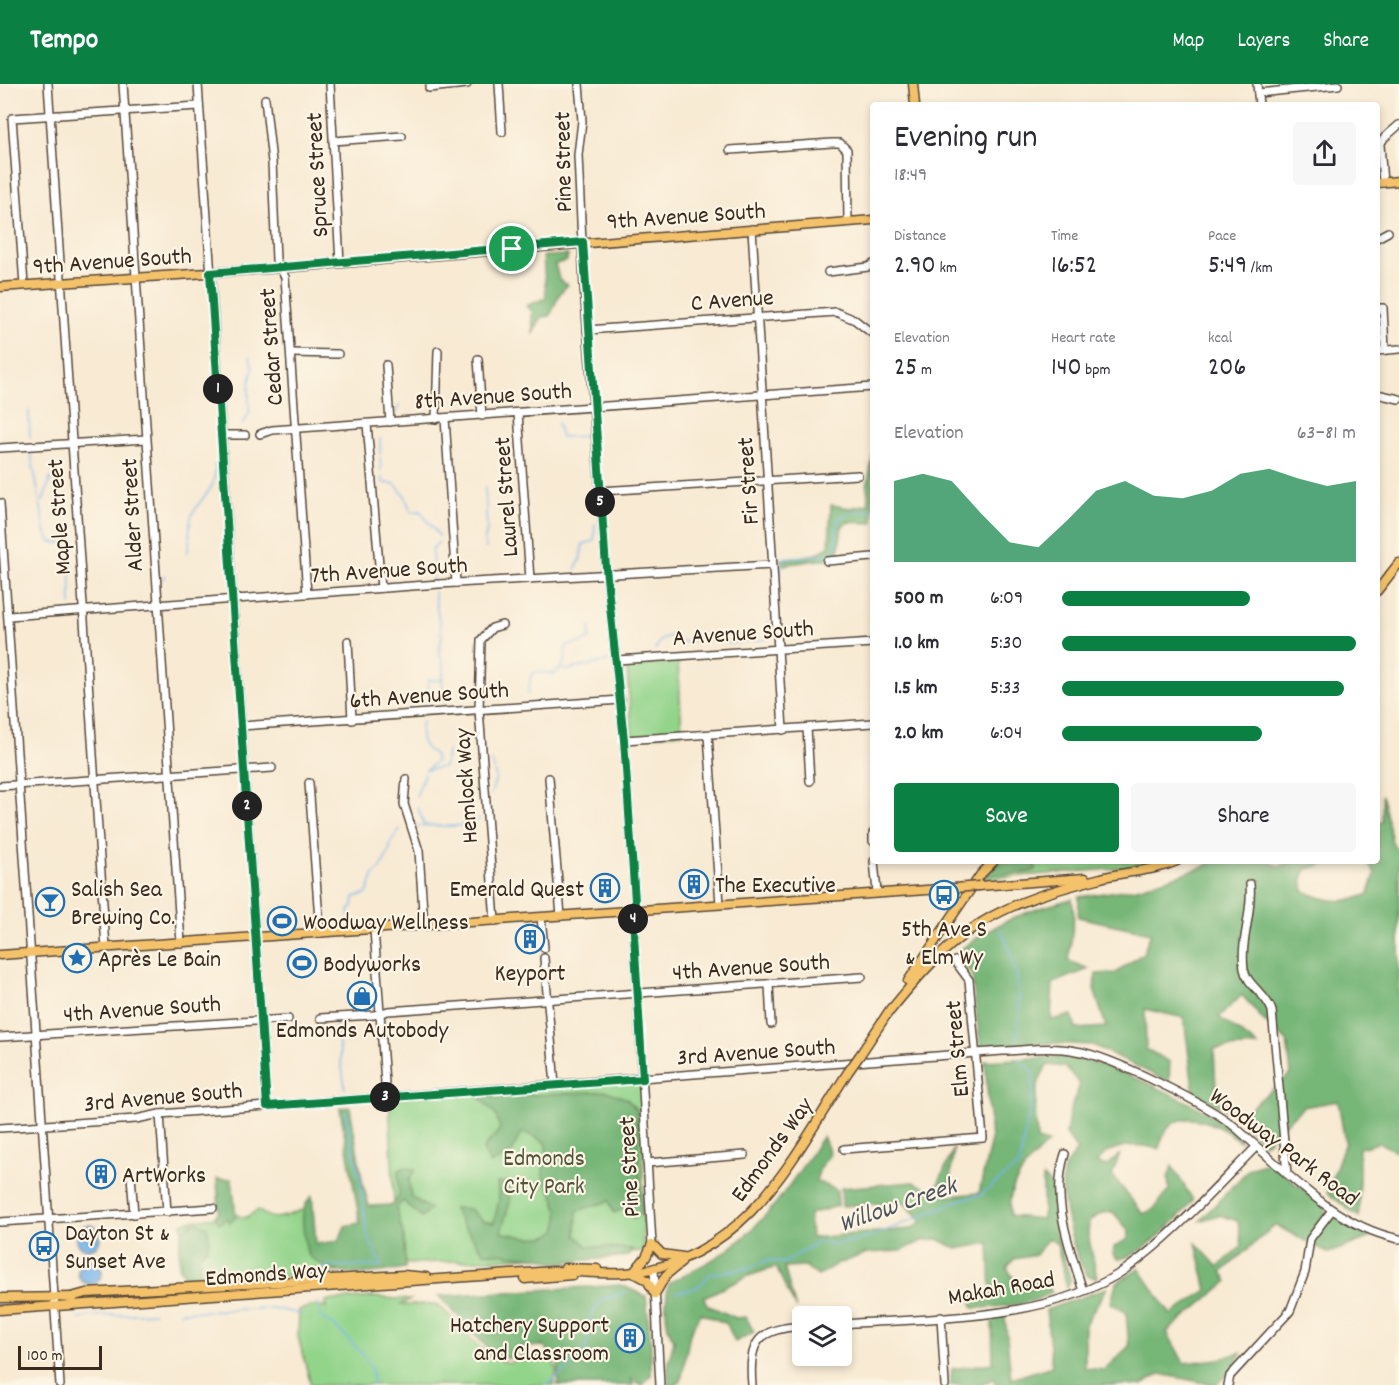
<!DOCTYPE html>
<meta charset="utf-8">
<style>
:root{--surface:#fff;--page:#f7f7f7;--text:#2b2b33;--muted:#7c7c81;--accent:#0b8043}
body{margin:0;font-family:Dekko,sans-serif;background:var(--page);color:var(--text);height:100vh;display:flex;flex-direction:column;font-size:22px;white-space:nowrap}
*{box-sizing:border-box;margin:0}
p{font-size:20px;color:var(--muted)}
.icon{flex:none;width:33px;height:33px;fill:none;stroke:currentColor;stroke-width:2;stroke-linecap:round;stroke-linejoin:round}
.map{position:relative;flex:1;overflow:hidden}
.panel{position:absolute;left:870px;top:18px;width:510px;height:762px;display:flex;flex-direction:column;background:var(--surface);border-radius:6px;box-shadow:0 3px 9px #0003}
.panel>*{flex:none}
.controls{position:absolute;left:792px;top:1222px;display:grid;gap:12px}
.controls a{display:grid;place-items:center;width:60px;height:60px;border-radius:6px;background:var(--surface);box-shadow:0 3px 9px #0003;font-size:30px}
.scale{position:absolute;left:18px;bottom:15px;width:84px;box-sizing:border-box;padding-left:6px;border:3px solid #3b2a1e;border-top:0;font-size:16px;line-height:21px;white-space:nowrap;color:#3b2a1e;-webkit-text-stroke:4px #fcf5e5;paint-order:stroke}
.pin{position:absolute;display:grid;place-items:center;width:51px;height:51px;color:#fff;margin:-26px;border:3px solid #fff;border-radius:50%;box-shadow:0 2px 6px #0007}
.km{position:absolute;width:30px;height:30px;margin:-15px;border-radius:50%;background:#222;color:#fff;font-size:16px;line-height:30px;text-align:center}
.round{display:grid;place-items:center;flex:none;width:63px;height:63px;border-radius:6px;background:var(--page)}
.headline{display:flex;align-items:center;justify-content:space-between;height:102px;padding:0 24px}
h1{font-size:33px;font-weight:600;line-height:45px}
.stats{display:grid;grid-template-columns:repeat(3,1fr);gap:9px;height:102px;padding:6px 24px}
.stats div{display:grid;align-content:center}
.stats b{font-size:26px;font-weight:600}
.stats small{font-size:16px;font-weight:400}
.stats p{font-size:16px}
.chart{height:168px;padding:12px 24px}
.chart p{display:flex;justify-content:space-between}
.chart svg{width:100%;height:108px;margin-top:6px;fill:var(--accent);opacity:.7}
.action{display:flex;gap:12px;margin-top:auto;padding:12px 24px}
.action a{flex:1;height:69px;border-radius:6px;background:var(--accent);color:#fff;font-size:24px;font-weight:600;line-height:69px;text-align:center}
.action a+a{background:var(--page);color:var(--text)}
ul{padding:0 24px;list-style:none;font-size:20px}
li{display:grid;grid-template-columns:96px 72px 1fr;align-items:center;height:45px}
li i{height:15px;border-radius:8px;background:var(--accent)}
header{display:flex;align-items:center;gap:36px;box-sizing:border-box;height:84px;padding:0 30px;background:var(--accent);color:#fff}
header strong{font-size:28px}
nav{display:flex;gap:33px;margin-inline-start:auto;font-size:21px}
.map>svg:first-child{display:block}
</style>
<header>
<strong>Tempo</strong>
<nav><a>Map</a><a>Layers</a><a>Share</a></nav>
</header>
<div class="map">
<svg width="1399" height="1301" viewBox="0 0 1399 1301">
<rect width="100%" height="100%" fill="#fcf5e5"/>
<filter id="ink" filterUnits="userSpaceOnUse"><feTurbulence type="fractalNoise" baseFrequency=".0167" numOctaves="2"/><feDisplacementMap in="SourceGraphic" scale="12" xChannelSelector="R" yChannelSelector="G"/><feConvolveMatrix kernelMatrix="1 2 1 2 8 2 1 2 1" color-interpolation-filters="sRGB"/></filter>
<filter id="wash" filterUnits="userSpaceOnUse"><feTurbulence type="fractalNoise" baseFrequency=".008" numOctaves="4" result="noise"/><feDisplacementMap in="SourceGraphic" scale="24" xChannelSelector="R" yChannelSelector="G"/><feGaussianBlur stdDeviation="1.35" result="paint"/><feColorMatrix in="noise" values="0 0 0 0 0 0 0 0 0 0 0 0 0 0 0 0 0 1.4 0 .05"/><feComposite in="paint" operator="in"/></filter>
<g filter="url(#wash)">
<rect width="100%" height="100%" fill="#f8ead3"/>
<g fill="#93d48b" stroke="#677f54" stroke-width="1.5">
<polygon points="678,577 682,649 632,653 627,583"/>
<polygon points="1034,777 1157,777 1121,784 983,795 985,792 1034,782"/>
<polygon points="643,995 643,1167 387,1181 394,1119 389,1013"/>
<path d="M258,1126C275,1140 284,1132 302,1126L309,1131L313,1165L389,1185L186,1198L182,1139C199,1133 215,1136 231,1129L245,1134Z"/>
<path d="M373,1213L410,1216L400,1221L436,1220C462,1239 476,1272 510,1279L523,1270L548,1271C557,1282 558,1287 553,1301H311L298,1253L299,1226L315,1221L326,1224V1217Z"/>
</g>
<g fill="#76b677" stroke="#58704a" stroke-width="1.5">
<polygon points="568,171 567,177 555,180 559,195 567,201 559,211 550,232 542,233 533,249 532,227 526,222 546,214 543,172"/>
<polygon points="873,371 873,439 849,438 842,442 838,473 783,481 780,476 817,470 829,462 831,421 851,424 869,420 867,403"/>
<path d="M1382,711L1392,758L1399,769V1068L1379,1059L1359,1064V1133L1327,1109L1345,1058L1338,1017L1303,1023L1264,1060L1240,1032L1291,990L1287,957L1263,936L1242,911L1219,933L1258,962L1214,965L1216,1005L1231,1028L1194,1011L1184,934L1145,925L1146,965L1170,978L1169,998L1093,961L1047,959L981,966L972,892L957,868C999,837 1022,828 1072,815L1074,831L1069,877L1089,885L1053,899L1051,936L1072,931L1076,945L1106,943L1094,905L1096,890L1116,889L1143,869L1151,849L1078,833L1079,813L1137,804L1204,783L1214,777H1266L1279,782L1294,777H1336L1306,785L1302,794L1304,807C1326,818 1346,820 1369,810L1375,789L1366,777H1377V739L1382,738Z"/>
<path d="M999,777H1034L1036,786C1019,792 1003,788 985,792Z"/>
<path d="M1068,972C1110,980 1195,1018 1230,1043C1234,1047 1238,1053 1241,1058C1215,1037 1169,1016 1159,1065C1136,1059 1112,1059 1096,1079L1107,1082L1120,1070L1112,1091L1143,1130L1154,1125L1169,1106L1168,1094L1172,1082L1193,1116C1179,1134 1141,1174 1118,1175L1113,1170L1114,1163L1128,1155L1129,1147L1113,1128L1102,1129L1089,1137L1088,1150L1097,1194L1088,1192C1074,1175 1058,1108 1064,1086C1066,1079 1073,1072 1077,1066L1066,1050L1069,1030L1080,1000L1065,983L1048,981C1031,1002 1036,1031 1037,1056L1048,1059C1029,1077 1003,1104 1011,1132L1043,1135V1093L1052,1102L1055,1147L1071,1196L1067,1204L1057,1160L1048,1154L1036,1171L1014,1175L1007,1184L1016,1198H1044L1052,1208C1033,1221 997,1224 973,1224L971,1211L991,1208L989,1159L957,1165L938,1155L922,1157L901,1167L867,1169L833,1182L818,1192L805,1182L784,1183L796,1225L776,1183L748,1192L704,1213L707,1221L736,1234L746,1233L754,1248L735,1258L727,1240L701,1229L690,1249L681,1297L676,1301H669L668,1281L674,1256C663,1240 665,1218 669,1199C689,1188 711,1178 729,1165C770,1135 795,1093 823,1052L830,1070L820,1084L816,1097L837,1106L838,1122L809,1130L811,1154L911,1145L922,1137L903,1118L842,1122L841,1104L913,1098L935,1107L954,1064L948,1112L979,1109L991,1056L985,977Z"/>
<path d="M607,1007L627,1015L637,1026L641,1130L634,1135L626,1123L614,1129L609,1117L577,1127L576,1151L587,1162L632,1165L628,1172L554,1179L542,1174L484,1168C477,1160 455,1132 454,1124L470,1125L483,1137L494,1139L499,1115L497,1099L508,1098L510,1118L501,1148C535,1156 573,1163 553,1111C550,1104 543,1096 543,1090C543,1077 549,1071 545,1058L524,1048L518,1054L512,1069L490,1080L483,1065L500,1045L496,1031L480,1014Z"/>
<path d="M350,1023L363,1101L369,1122L393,1121L399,1112L398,1087L405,1083L415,1086L409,1096L411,1113L430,1125L422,1134L403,1117L396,1124L404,1153L405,1184C368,1190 337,1198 307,1170C305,1152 296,1126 312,1112L316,1160L339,1157L345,1142L360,1139L340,1024Z"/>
<polygon points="1269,1078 1326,1124 1324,1132 1329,1136 1337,1132 1371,1153 1329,1169 1275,1141 1222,1188 1228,1197 1167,1248 1184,1279 1219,1275 1242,1268 1229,1290 1215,1301 1160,1290 1142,1301 995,1301 994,1294 981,1301 950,1301 952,1285 993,1279 992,1234 1005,1232 1011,1295 1052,1282 1046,1226 1107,1204 1085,1240 1085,1284 1104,1286 1129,1262 1126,1229 1111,1219 1116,1199 1139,1184 1171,1231 1207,1206 1196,1159 1218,1183 1242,1162 1238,1137 1219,1131 1200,1137 1249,1085"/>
<polygon points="217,1095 232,1095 236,1133 229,1139 228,1134 219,1139 215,1132 219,1128"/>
<path d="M198,1138L207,1143C211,1156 210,1163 199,1172V1201L170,1204L165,1198H185L183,1188L179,1185C181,1165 174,1142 198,1138Z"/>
<polygon points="621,1201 646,1212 651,1263 651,1291 642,1301 631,1295 634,1301 556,1301 558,1297 558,1276 544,1262 521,1263 510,1274 495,1272 439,1212"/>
</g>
<g fill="#77b4e9" stroke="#596f84" stroke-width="1.5">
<circle cx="88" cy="1153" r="12"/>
<circle cx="90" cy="1188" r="12"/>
</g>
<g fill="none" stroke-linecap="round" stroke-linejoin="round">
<g stroke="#77b4e9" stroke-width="1.5">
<polyline points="29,327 30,353"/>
<polyline points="395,329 399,322"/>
<polyline points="557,339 561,353 589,352"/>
<polyline points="242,340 249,331 249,301 253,284 250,273"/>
<polyline points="380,355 380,370"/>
<polyline points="31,370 46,450 51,458 70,460 71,521"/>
<polyline points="380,374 381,386"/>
<polyline points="382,394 384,399 395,400 405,412 411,428 420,427 439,452"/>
<polyline points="485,403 487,447 484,457 486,464"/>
<polyline points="43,417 51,393"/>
<path d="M187,469C192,458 187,443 192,431C203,408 216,410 215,380"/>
<polyline points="575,485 580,477 583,460 594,457 595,440"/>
<polyline points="780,494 783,474 835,470 838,434 850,428 873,426"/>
<polyline points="162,496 165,491"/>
<polyline points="433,496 432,465 439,458"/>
<polyline points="434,508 442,553 439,565 444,585 442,596 445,621"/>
<polyline points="655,566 660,557 673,550 678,557 686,558 702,555 732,559 767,555 769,538"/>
<polyline points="560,585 565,577 566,562 584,558 590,554 590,542"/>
<polyline points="528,610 531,591 536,588 555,590 560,585 567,586 610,577"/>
<polyline points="429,626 428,596 441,596"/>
<path d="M422,637C419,651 420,663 434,670L436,677L426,686"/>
<polyline points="426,686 444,683 448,666"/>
<polyline points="491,710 496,694 492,677"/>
<polyline points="416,713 424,690"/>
<polyline points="418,724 424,740"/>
<path d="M417,742C439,739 458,748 479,735"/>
<polyline points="350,836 349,827 353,822 354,813 367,810 374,790 380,785 389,768 391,758 400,745"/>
<path d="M1000,845C1019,878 1022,920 1017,957"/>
<polyline points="336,941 345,1004"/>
<polyline points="316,1190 327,1182 382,1182 367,1151 361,1100 345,1028"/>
<polyline points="677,1208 697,1204 710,1190 753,1183 767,1176 784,1179 817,1158 836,1160 868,1154 958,1117 982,1110 1019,1081 1033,1007 1033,987 1018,975"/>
<path d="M318,1217L320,1232C334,1240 367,1270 372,1287C373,1291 372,1296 373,1301"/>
<polyline points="180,1228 272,1224 300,1230"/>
<polyline points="79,1235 90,1232 154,1229"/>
<path d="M544,1301C555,1297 585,1270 588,1258C590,1253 588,1245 587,1239L601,1216L626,1208"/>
</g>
</g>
</g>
<g filter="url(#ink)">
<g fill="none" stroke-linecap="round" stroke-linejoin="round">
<g stroke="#574739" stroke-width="10">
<g id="minor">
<polyline points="48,0 106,864"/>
<polyline points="123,0 181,859"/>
<polyline points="198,0 267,1022"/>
<polyline points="330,0 340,179"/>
<polyline points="499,0 502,48"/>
<polyline points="579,0 582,37 578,71 584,203 606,484 624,656 635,817 633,835 652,1160"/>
<polyline points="1257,0 1259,21"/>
<polyline points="429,4 467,0"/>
<polyline points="1258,9 1338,1"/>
<polyline points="265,15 272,78 276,176 285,193 307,510"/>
<polyline points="333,57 402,52"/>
<polyline points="730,66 832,59 840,59 847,66 848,138"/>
<polyline points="1383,99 1380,61 1384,54 1399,41"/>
<polyline points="752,145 783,646"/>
<polyline points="1377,154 1388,148"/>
<polyline points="828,188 868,183 873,180"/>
<polyline points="24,201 12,34 199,22"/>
<polyline points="1377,224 1383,224 1385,266"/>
<polyline points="587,246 836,228 855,236 873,250"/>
<polyline points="1377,267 1399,265"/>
<polyline points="291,269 338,270"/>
<polyline points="478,275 482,332"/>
<polyline points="386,281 390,338"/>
<polyline points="1377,310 1399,315"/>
<polyline points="518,329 530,495"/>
<polyline points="445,334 456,499"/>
<polyline points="436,335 438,267"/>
<polyline points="367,340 381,504"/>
<polyline points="260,350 272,346 873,303"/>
<polyline points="221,351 245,351"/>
<polyline points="0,364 146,355"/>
<polyline points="600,407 858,391"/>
<polyline points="0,419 60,1301"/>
<polyline points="827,477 873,473"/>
<polyline points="9,532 439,500 772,481"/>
<polyline points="348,557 352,636"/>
<polyline points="617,576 873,559"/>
<polyline points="241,642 621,616"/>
<polyline points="807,644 810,697"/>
<polyline points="708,651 720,820"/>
<polyline points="624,656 873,639"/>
<polyline points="549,694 561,832"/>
<polyline points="406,695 404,720 419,767 424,842"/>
<polyline points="309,699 320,849"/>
<polyline points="0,702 272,684"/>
<polyline points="873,749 873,757"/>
<polyline points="874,777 877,808"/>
<path d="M1250,800C1253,829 1240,856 1244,885C1247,902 1266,909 1272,927L1287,1090"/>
<polyline points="541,833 544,864"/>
<polyline points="495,837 479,626 481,556 492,544 502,541"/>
<polyline points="374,845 386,1013"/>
<polyline points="544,874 555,1001"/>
<polyline points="769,900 771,940"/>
<polyline points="320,934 374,931 388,927 862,893"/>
<polyline points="0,953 288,935"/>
<polyline points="160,1030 167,1128"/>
<path d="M0,1044L136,1035L160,1030L1003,967C1027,966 1052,962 1076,967C1110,972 1209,1021 1235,1043C1285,1086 1332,1141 1399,1155"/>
<polyline points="844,1065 983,1054 969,896 955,877"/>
<path d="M1065,1070C1050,1115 1070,1164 1083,1207"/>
<polyline points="647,1079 745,1071"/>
<polyline points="131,1092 134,1130"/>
<polyline points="0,1138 213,1124"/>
<polyline points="654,1184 660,1301"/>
<polyline points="941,1233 945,1301"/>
<path d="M842,1240C930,1234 1051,1237 1126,1185C1174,1151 1215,1104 1256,1063"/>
<path d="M752,1301C748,1256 759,1245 802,1242"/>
<polyline points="1228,1301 1230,1292 1290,1227 1305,1188 1310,1155 1332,1126"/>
</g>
</g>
<g stroke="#574739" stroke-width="11">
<g id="major">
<polyline points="913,0 915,21"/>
<polyline points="1377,99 1399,97"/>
<polyline points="0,203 280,184 873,136"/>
<polyline points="1377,507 1399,479"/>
<polyline points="979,802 1085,794"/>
<polyline points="0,871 955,804"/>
<polyline points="908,897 981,790 994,777"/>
<path d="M890,927C959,841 995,821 1101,794C1126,787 1152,788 1177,777"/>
<polyline points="860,971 891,924"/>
<polyline points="652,1160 662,1170 683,1173"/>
<polyline points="565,1184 597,1185"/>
<polyline points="633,1189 646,1173 652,1160"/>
<polyline points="634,1189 647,1196 655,1210"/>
<polyline points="525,1195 572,1191"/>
<polyline points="655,1210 666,1191 681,1179"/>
<polyline points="71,1213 86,1209 403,1191 426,1193"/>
<polyline points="0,1214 74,1213"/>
<path d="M0,1226L553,1187C580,1187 609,1192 636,1188C748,1171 792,1075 848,988"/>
</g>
</g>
<use href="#minor" stroke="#fff" stroke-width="7"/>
<use href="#major" stroke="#f4c26a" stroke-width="8"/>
<g stroke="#574739" stroke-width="11" stroke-linecap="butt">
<g id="major-bridge">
<polyline points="955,804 979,802"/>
<polyline points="848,988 860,971"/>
</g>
</g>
<use href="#major-bridge" stroke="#f4c26a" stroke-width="8"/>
</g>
</g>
<g fill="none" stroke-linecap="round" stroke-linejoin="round" filter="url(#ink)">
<g stroke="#fff" stroke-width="12">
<polygon id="route" points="583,158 606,484 624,656 635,817 633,835 643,995 267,1022 210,189"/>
</g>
<use href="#route" stroke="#0b8043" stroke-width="8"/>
</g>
<defs>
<g id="building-ring" transform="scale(1.5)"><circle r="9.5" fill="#fcf5e5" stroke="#1f6fb2" stroke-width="1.5"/><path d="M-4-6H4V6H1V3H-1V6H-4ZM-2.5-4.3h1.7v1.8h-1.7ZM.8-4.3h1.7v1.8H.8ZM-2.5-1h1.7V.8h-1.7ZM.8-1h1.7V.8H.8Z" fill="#1f6fb2"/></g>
<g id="bus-ring" transform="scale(1.5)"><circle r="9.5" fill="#fcf5e5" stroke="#1f6fb2" stroke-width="1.5"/><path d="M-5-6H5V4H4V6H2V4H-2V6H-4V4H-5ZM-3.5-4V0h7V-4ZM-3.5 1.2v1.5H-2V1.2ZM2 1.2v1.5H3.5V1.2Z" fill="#1f6fb2"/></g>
<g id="bar-ring" transform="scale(1.5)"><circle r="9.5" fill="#fcf5e5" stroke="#1f6fb2" stroke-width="1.5"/><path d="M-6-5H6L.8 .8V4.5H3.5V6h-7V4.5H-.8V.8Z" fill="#1f6fb2"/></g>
<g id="stadium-ring" transform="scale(1.5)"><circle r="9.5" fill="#fcf5e5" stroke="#1f6fb2" stroke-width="1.5"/><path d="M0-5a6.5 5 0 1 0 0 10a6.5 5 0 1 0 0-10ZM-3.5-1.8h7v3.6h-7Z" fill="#1f6fb2"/></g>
<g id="sight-ring" transform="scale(1.5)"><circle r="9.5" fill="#fcf5e5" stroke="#1f6fb2" stroke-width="1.5"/><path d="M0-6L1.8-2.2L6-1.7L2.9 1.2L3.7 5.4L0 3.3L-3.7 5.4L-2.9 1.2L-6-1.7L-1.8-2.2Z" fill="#1f6fb2"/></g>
<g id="shop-ring" transform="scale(1.5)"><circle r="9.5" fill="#fcf5e5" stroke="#1f6fb2" stroke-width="1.5"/><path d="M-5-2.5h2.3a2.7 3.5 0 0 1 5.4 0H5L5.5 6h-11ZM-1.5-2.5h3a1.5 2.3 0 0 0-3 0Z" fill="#1f6fb2"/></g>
</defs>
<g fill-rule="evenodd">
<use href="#building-ring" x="694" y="800"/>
<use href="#building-ring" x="605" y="804"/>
<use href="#bus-ring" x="944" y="811"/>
<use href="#bar-ring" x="50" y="818"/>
<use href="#stadium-ring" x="282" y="837"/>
<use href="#building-ring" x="530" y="855"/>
<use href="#sight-ring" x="77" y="874"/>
<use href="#stadium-ring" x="302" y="879"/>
<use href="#shop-ring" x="362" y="912"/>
<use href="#building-ring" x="101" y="1090"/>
<use href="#bus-ring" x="44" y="1162"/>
<use href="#building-ring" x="630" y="1254"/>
</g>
<g text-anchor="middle" stroke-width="4.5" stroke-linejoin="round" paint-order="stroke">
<g font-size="24" fill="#3b2a1e" stroke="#fcf5e5">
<text transform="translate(562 78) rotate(-91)" y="8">Pine Street</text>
<text transform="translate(316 91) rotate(-93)" y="8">Spruce Street</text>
<text transform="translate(686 131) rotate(-4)" y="8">9th Avenue South</text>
<text transform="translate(112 176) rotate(-4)" y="8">9th Avenue South</text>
<text transform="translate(732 215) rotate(-4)" y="8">C Avenue</text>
<text transform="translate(270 263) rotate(-94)" y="8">Cedar Street</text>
<text transform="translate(493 311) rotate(-4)" y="8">8th Avenue South</text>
<text transform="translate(747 397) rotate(-94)" y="8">Fir Street</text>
<text transform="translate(505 413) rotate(-94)" y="8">Laurel Street</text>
<text transform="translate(131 431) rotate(-93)" y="8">Alder Street</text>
<text transform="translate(58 433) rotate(-94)" y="8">Maple Street</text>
<text transform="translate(389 485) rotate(-4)" y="8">7th Avenue South</text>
<text transform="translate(743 548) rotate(-4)" y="8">A Avenue South</text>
<text transform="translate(429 610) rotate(-4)" y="8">6th Avenue South</text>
<text transform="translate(465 702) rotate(-94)" y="8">Hemlock Way</text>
<text transform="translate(751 882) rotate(-4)" y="8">4th Avenue South</text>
<text transform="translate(142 924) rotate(-4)" y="8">4th Avenue South</text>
<text transform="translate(956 965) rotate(-95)" y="8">Elm Street</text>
<text transform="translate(756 967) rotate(-4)" y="8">3rd Avenue South</text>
<text transform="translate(163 1012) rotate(-5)" y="8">3rd Avenue South</text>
<text transform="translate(1285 1062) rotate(37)" y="8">Woodway Park Road</text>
<text transform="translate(771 1065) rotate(-54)" y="8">Edmonds Way</text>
<text transform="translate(628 1083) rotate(-93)" y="8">Pine Street</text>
<text transform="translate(266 1189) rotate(-4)" y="8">Edmonds Way</text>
<text transform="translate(1001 1203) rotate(-10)" y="8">Makah Road</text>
</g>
<g font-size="24" fill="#3b2a1e" stroke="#fcf5e5" text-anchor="start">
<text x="715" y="808">The Executive</text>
<text x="71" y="812">Salish Sea<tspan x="71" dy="28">Brewing Co.</tspan></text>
<text x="584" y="812" text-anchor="end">Emerald Quest</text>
<text x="303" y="845">Woodway Wellness</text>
<text x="944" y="852" text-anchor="middle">5th Ave S<tspan x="944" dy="28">&amp; Elm Wy</tspan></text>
<text x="98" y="882">Après Le Bain</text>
<text x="323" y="887">Bodyworks</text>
<text x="530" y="896" text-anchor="middle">Keyport</text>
<text x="362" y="953" text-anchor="middle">Edmonds Autobody</text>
<text x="122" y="1098">ArtWorks</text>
<text x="65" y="1156">Dayton St &amp;<tspan x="65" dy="28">Sunset Ave</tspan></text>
<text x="609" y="1248" text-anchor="end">Hatchery Support<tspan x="609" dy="28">and Classroom</tspan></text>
</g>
<g font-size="24" fill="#515439" stroke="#fcf5e5">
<text x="544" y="1081">Edmonds<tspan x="544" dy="28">City Park</tspan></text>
</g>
<g font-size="26" font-style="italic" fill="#4d535b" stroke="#fcf5e5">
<text transform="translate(897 1119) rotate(-19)" y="9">Willow Creek</text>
</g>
</g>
</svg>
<div class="controls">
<a><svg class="icon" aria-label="layers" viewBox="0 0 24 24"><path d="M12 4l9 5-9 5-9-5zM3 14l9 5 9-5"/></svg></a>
</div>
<div class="scale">100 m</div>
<div class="pin" style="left:512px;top:165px;background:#1e9e55"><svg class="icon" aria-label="arrive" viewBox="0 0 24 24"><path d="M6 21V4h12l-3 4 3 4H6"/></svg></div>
<b class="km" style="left:218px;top:305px">1</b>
<b class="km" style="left:247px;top:722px">2</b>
<b class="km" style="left:385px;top:1013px">3</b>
<b class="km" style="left:633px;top:835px">4</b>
<b class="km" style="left:600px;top:418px">5</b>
<section class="panel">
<div class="headline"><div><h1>Evening run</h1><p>18:49</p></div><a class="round"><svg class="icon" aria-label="share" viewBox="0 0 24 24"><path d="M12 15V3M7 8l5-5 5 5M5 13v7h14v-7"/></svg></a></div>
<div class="stats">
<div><p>Distance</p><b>2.90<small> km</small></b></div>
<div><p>Time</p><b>16:52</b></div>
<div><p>Pace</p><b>5:49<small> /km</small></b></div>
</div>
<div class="stats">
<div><p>Elevation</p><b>25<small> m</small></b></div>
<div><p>Heart rate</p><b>140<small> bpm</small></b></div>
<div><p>kcal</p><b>206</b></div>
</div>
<div class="chart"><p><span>Elevation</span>63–81 m</p>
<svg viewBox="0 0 160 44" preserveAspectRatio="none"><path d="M0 44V11L10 8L20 11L30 24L40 36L50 38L60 27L70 15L80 11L90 17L100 18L110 15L120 8L130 6L140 10L150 13L160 11V44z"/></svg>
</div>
<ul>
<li><b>500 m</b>6:09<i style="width:64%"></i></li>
<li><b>1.0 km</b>5:30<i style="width:100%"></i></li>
<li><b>1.5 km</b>5:33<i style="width:96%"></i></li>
<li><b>2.0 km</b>6:04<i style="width:68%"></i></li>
</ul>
<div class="action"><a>Save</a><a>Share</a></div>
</section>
</div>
